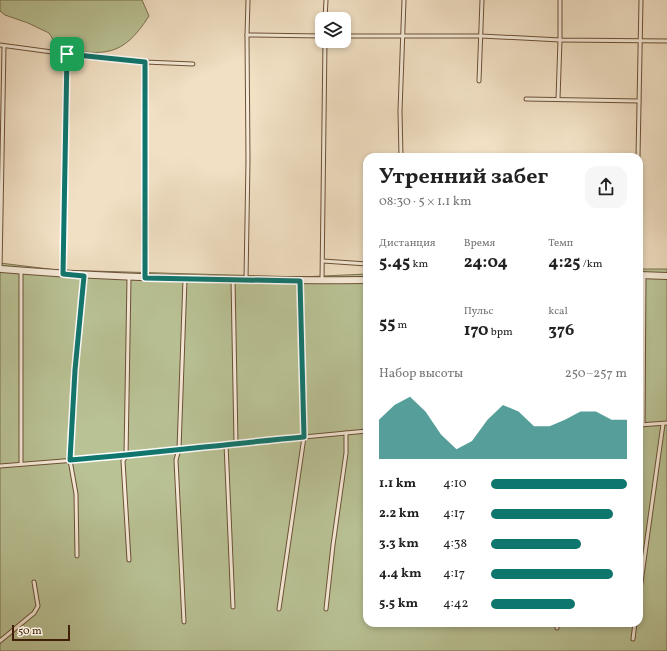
<!DOCTYPE html>
<html lang="ru">
<meta charset="utf-8">
<style>
:root{--surface:#fff;--page:#f6f6f6;--text:#222;--muted:#767676;--accent:#0f766e}
body{margin:0;font-family:Vollkorn,serif;background:var(--page);color:var(--text);height:100vh;display:flex;flex-direction:column;font-size:15px;white-space:nowrap}
*{box-sizing:border-box;margin:0}
p{font-size:13px;color:var(--muted)}
.icon{flex:none;width:22px;height:22px;fill:none;stroke:currentColor;stroke-width:2;stroke-linecap:round;stroke-linejoin:round}
.map{position:relative;flex:1;overflow:hidden}
.drawer{position:absolute;left:363px;top:153px;width:280px;height:474px;display:flex;flex-direction:column;background:var(--surface);border-radius:12px;box-shadow:0 2px 6px #0003}
.drawer>*{flex:none}
.fabs{position:absolute;left:315px;top:12px;display:grid;gap:8px}
.fabs a{display:grid;place-items:center;width:36px;height:36px;border-radius:8px;background:var(--surface);box-shadow:0 2px 6px #0003;font-size:20px}
.scale{position:absolute;left:12px;bottom:10px;width:58px;box-sizing:border-box;padding-left:4px;border:2px solid #3f2006;border-top:0;font-size:11px;line-height:14px;white-space:nowrap;color:#3f2006;-webkit-text-stroke:3px #f6ebd9;paint-order:stroke}
.pin{position:absolute;display:grid;place-items:center;width:34px;height:34px;color:#fff;margin:-17px;border-radius:8px;box-shadow:0 2px 6px #0006}
.round{display:grid;place-items:center;flex:none;width:42px;height:42px;border-radius:12px;background:var(--page)}
.overview{display:flex;align-items:center;justify-content:space-between;height:68px;padding:0 16px}
h1{font-size:22px;font-weight:700;line-height:30px}
.stats{display:grid;grid-template-columns:repeat(3,1fr);gap:6px;height:68px;padding:4px 16px}
.stats div{display:grid;align-content:center}
.stats b{font-size:17px;font-weight:700}
.stats small{font-size:11px;font-weight:400}
.stats p{font-size:11px}
.chart{height:112px;padding:8px 16px}
.chart p{display:flex;justify-content:space-between}
.chart svg{width:100%;height:72px;margin-top:4px;fill:var(--accent);opacity:.7}
ul{padding:0 16px;list-style:none;font-size:13px}
li{display:grid;grid-template-columns:64px 48px 1fr;align-items:center;height:30px}
li i{height:10px;border-radius:5px;background:var(--accent)}
.map>svg:first-child{display:block}
</style>
<div class="map">
<svg width="667" height="651" viewBox="0 0 667 651">
<rect width="100%" height="100%" fill="#f1e0c4"/>
<filter id="stains"><feTurbulence type="fractalNoise" baseFrequency=".005" numOctaves="4"/><feColorMatrix values="0 0 0 0 .2 0 0 0 0 .09 0 0 0 0 .02 0 0 0 .5 -.17"/></filter>
<radialGradient id="worn" r=".72"><stop offset=".6" stop-color="#630" stop-opacity="0"/><stop offset="1" stop-color="#630" stop-opacity=".3"/></radialGradient>
<g fill="#b9c295" stroke="#7c714e">
<path d="M0,0H142L149,16C122,58 105,55 59,49L49,33L28,23L5,15L0,11Z"/>
<polygon points="0,263 57,270 301,277 367,274 367,623 639,623 639,269 667,269 667,651 0,651"/>
</g>
<g fill="none" stroke-linecap="round" stroke-linejoin="round">
<g stroke="#6c5036" stroke-width="5">
<g id="lane">
<polyline points="325,19 326,0"/>
<polyline points="247,35 322,36"/>
<polyline points="344,36 481,36 560,40 667,41"/>
<polyline points="0,45 67,54 145,62 193,64"/>
<polyline points="145,62 145,277"/>
<polyline points="479,81 482,0"/>
<polyline points="526,99 639,101"/>
<polyline points="558,99 560,40 560,0"/>
<polyline points="401,157 400,111 404,0"/>
<polyline points="638,157 641,0"/>
<polyline points="323,261 367,264"/>
<polyline points="0,269 4,46"/>
<polyline points="21,271 21,464"/>
<polyline points="63,274 67,54"/>
<polyline points="233,279 236,443"/>
<polyline points="246,280 248,161 247,35 248,0"/>
<polyline points="322,280 325,41"/>
<polyline points="639,425 667,423"/>
<polyline points="643,425 644,275"/>
<polyline points="226,444 233,607"/>
<polyline points="0,466 126,456 179,449 367,431"/>
<polyline points="77,556 76,494 70,460 75,370 84,276"/>
<polyline points="129,560 123,461 126,456 129,278"/>
<polyline points="639,597 663,424"/>
<polyline points="279,609 304,437 300,281"/>
<polyline points="326,609 333,545 346,453 346,433"/>
<polyline points="184,622 176,460 179,449 185,279"/>
<polyline points="557,628 557,623"/>
<polyline points="633,639 635,623"/>
<polyline points="0,641 34,613 38,606 34,582"/>
</g>
</g>
<g stroke="#6c5036" stroke-width="8">
<g id="street">
<path d="M1,269C123,279 245,281 367,280"/>
<polyline points="639,275 667,276"/>
</g>
</g>
<use href="#lane" stroke="#f6ebd9" stroke-width="3"/>
<use href="#street" stroke="#f6ebd9" stroke-width="6"/>
</g>
<g fill="none" stroke-linecap="round" stroke-linejoin="round">
<g stroke="#fff" stroke-width="8">
<path id="route" d="M67,54L145,62V278L300,281L304,437C226,444 148,454 70,460L75,370L84,276L63,274Z"/>
</g>
<use href="#route" stroke="#0f766e" stroke-width="5"/>
</g>
<rect width="100%" height="100%" filter="url(#stains)"/>
<rect width="100%" height="100%" fill="url(#worn)"/>
</svg>
<div class="fabs">
<a><svg class="icon" aria-label="layers" viewBox="0 0 24 24"><path d="M12 4l9 5-9 5-9-5zM3 14l9 5 9-5"/></svg></a>
</div>
<div class="scale">50 m</div>
<div class="pin" style="left:67px;top:54px;background:#1e9e55"><svg class="icon" aria-label="arrive" viewBox="0 0 24 24"><path d="M6 21V4h12l-3 4 3 4H6"/></svg></div>
<section class="drawer">
<div class="overview"><div><h1>Утренний забег</h1><p>08:30 · 5 × 1.1 km</p></div><a class="round"><svg class="icon" aria-label="share" viewBox="0 0 24 24"><path d="M12 15V3M7 8l5-5 5 5M5 13v7h14v-7"/></svg></a></div>
<div class="stats">
<div><p>Дистанция</p><b>5.45<small> km</small></b></div>
<div><p>Время</p><b>24:04</b></div>
<div><p>Темп</p><b>4:25<small> /km</small></b></div>
</div>
<div class="stats">
<div><b>55<small> m</small></b></div>
<div><p>Пульс</p><b>170<small> bpm</small></b></div>
<div><p>kcal</p><b>376</b></div>
</div>
<div class="chart"><p><span>Набор высоты</span>250–257 m</p>
<svg viewBox="0 0 160 44" preserveAspectRatio="none"><path d="M0 44V20L10 11L20 6L30 15L40 29L50 38L60 33L70 20L80 11L90 15L100 24L110 24L120 20L130 15L140 15L150 20L160 20V44z"/></svg>
</div>
<ul>
<li><b>1.1 km</b>4:10<i style="width:100%"></i></li>
<li><b>2.2 km</b>4:17<i style="width:90%"></i></li>
<li><b>3.3 km</b>4:38<i style="width:66%"></i></li>
<li><b>4.4 km</b>4:17<i style="width:90%"></i></li>
<li><b>5.5 km</b>4:42<i style="width:62%"></i></li>
</ul>
</section>
</div>
